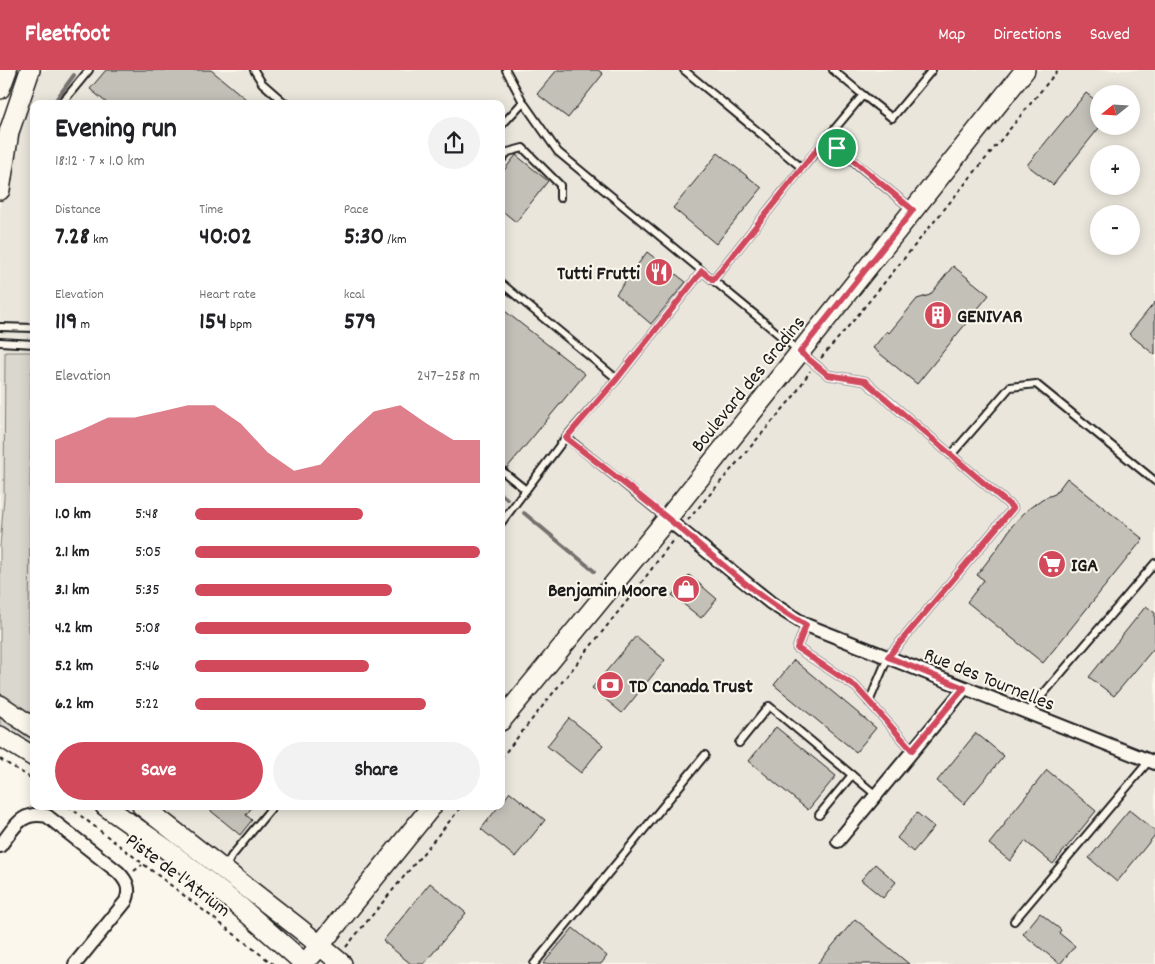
<!DOCTYPE html>
<meta charset="utf-8">
<style>
:root{--surface:#fff;--page:#f2f2f2;--text:#202124;--muted:#757577;--accent:#d1495b}
body{margin:0;font-family:Dekko,sans-serif;background:var(--page);color:var(--text);height:100vh;display:flex;flex-direction:column;font-size:19px;white-space:nowrap}
*{box-sizing:border-box;margin:0}
p{font-size:16px;color:var(--muted)}
.icon{flex:none;width:28px;height:28px;fill:none;stroke:currentColor;stroke-width:2;stroke-linecap:round;stroke-linejoin:round}
.map{position:relative;flex:1;overflow:hidden}
.sheet{position:absolute;left:30px;top:30px;width:475px;height:710px;display:flex;flex-direction:column;background:var(--surface);border-radius:10px;box-shadow:0 2px 12px #0003}
.sheet>*{flex:none}
.needle{width:32px;rotate:252deg}
.buttons{position:absolute;left:1090px;top:15px;display:grid;gap:10px}
.buttons a{display:grid;place-items:center;width:50px;height:50px;border-radius:50%;background:var(--surface);box-shadow:0 2px 12px #0003;font-size:25px}
.pin{position:absolute;display:grid;place-items:center;width:42px;height:42px;color:#fff;margin:-21px;border:2px solid #fff;border-radius:50%;box-shadow:0 1px 5px #0007}
.round{display:grid;place-items:center;flex:none;width:52px;height:52px;border-radius:26px;background:var(--page)}
.headline{display:flex;align-items:center;justify-content:space-between;height:85px;padding:0 25px}
h1{font-size:28px;font-weight:700;line-height:38px}
.metrics{display:grid;grid-template-columns:repeat(3,1fr);gap:8px;height:85px;padding:5px 25px}
.metrics div{display:grid;align-content:center}
.metrics b{font-size:25px;font-weight:700}
.metrics small{font-size:14px;font-weight:400}
.metrics p{font-size:14px}
.chart{height:140px;padding:10px 25px}
.chart p{display:flex;justify-content:space-between}
.chart svg{width:100%;height:90px;margin-top:5px;fill:var(--accent);opacity:.7}
.primary-button{display:flex;gap:10px;margin-top:auto;padding:10px 25px}
.primary-button a{flex:1;height:58px;border-radius:30px;background:var(--accent);color:#fff;font-size:20px;font-weight:700;line-height:58px;text-align:center}
.primary-button a+a{background:var(--page);color:var(--text)}
ul{padding:0 25px;list-style:none;font-size:16px}
li{display:grid;grid-template-columns:80px 60px 1fr;align-items:center;height:38px}
li i{height:12px;border-radius:6px;background:var(--accent)}
header{display:flex;align-items:center;gap:30px;box-sizing:border-box;height:70px;padding:0 25px;background:var(--accent);color:#fff}
header strong{font-size:24px}
nav{display:flex;gap:28px;margin-inline-start:auto;font-size:18px}
.map>svg:first-child{display:block}
</style>
<header>
<strong>Fleetfoot</strong>
<nav><a>Map</a><a>Directions</a><a>Saved</a></nav>
</header>
<div class="map">
<svg width="1155" height="894" viewBox="0 0 1155 894">
<rect width="100%" height="100%" fill="#fbf7ec"/>
<filter id="ink" filterUnits="userSpaceOnUse"><feTurbulence type="fractalNoise" baseFrequency=".02" numOctaves="2"/><feDisplacementMap in="SourceGraphic" scale="10" xChannelSelector="R" yChannelSelector="G"/><feConvolveMatrix kernelMatrix="1 2 1 2 8 2 1 2 1" color-interpolation-filters="sRGB"/></filter>
<g filter="url(#ink)">
<path fill="#eae6dc" fill-rule="evenodd" d="M30,0H1155V894H342L142,736H501V34H34V658L9,640L0,622V120ZM1099,24H1131V56H1099ZM1099,84H1131V116H1099ZM1099,144H1131V176H1099Z"/>
<g fill="#dad7ce" stroke="#7b7a75">
<polygon points="5,282 34,282 34,301 31,302 29,560 34,581 34,647 0,623 0,476 4,428"/>
<polygon points="0,646 34,668 34,678 0,657"/>
</g>
<g fill="none" stroke-linecap="round" stroke-linejoin="round">
<g stroke="#74726e" stroke-width="4">
<polyline points="53,34 74,5"/>
<polyline points="501,424 507,429"/>
<polyline points="524,443 594,501"/>
</g>
</g>
<g fill="#c3c0b8" stroke="#1c1c1c">
<polygon points="106,0 211,0 252,34 108,34 90,19"/>
<polygon points="557,0 598,0 603,4 568,48 537,24"/>
<polygon points="1086,23 1099,33 1099,58 1053,115 1027,95"/>
<polygon points="718,83 762,118 716,174 673,138"/>
<polygon points="516,85 548,111 516,152 501,140 501,104"/>
<polygon points="647,182 686,212 651,254 616,224"/>
<polygon points="953,196 989,225 917,314 873,278 887,261 889,263 917,229 930,225"/>
<polygon points="1155,232 1155,285 1129,264"/>
<polygon points="501,238 585,304 507,398 501,395"/>
<polygon points="1067,408 1143,469 1043,593 967,532 984,510 977,505 996,480 1012,456 1027,440 1042,429 1055,424"/>
<polygon points="689,505 717,529 701,548 672,525"/>
<polygon points="1146,536 1155,543 1155,577 1114,626 1089,607"/>
<polygon points="636,566 665,590 622,643 592,618"/>
<polygon points="794,590 876,658 856,682 774,615"/>
<polygon points="569,648 603,675 581,703 547,676"/>
<polygon points="776,657 836,706 808,740 749,691"/>
<polygon points="976,663 1004,686 964,734 937,711"/>
<polygon points="1047,700 1096,741 1053,794 1025,771 1010,791 989,774 1005,754 1004,753"/>
<polygon points="510,722 545,750 515,787 481,759 499,736 501,736 501,734"/>
<polygon points="205,736 253,736 246,745 252,750 240,765"/>
<polygon points="1129,740 1155,761 1155,765 1117,812 1089,788"/>
<polygon points="917,743 934,757 913,782 897,768"/>
<polygon points="875,794 896,812 883,828 861,810"/>
<polygon points="430,813 466,843 424,894 411,894 383,871"/>
<polygon points="1040,843 1061,860 1059,863 1075,876 1060,894 1023,864"/>
<polygon points="855,849 909,894 817,894"/>
<polygon points="573,858 607,886 601,894 543,894"/>
</g>
<g fill="none" stroke-linecap="round" stroke-linejoin="round">
<g stroke="#1c1c1c" stroke-width="10">
<g id="lane">
<polyline points="254,0 262,13 286,34"/>
<polyline points="506,0 523,32 558,82 828,305 865,311 1013,438 888,587 869,632"/>
<polyline points="684,0 802,98"/>
<polyline points="863,25 892,48 932,0"/>
<polyline points="61,34 89,0"/>
<polyline points="501,56 523,32"/>
<polyline points="826,69 912,139"/>
<polyline points="501,90 508,82 523,78 560,115 560,128"/>
<polyline points="713,210 802,98 863,25 833,0"/>
<polyline points="501,213 617,309"/>
<polyline points="0,257 34,258"/>
<polyline points="0,272 34,274"/>
<polyline points="566,367 666,448"/>
<polyline points="951,385 1010,317 1036,314 1155,411"/>
<polyline points="501,400 526,420"/>
<polyline points="501,453 566,367 617,309 702,201"/>
<polyline points="806,555 797,578 856,617 912,680"/>
<polyline points="1027,643 1155,493"/>
<polyline points="739,673 769,636 876,725"/>
<polyline points="819,745 852,705"/>
<polyline points="225,799 231,787 273,736"/>
<polyline points="1014,851 1149,691"/>
<polyline points="534,894 705,685"/>
</g>
</g>
<g stroke="#1c1c1c" stroke-width="16">
<g id="street">
<polyline points="667,449 771,533 806,555 1155,693"/>
<polyline points="838,771 964,619"/>
<path d="M0,776C14,758 21,740 47,746L118,802C127,811 131,819 126,831L75,894"/>
</g>
</g>
<g stroke="#1c1c1c" stroke-width="22">
<g id="secondary">
<polyline points="0,19 7,0"/>
<polyline points="0,120 9,62 30,0"/>
<polyline points="0,635 34,658"/>
<polyline points="501,651 667,449 1025,0"/>
<polyline points="0,666 34,687"/>
<polyline points="105,736 166,779 239,836 305,894"/>
<polyline points="142,736 300,859 342,894"/>
<polyline points="312,885 432,736"/>
</g>
</g>
<g stroke="#1c1c1c" stroke-width="2" stroke-dasharray="4 4" stroke-linecap="butt">
<polyline points="821,288 853,251 1058,0"/>
<polyline points="688,450 794,326 810,301"/>
<polyline points="501,688 639,516 673,470"/>
<polyline points="0,689 34,710"/>
<polyline points="68,736 273,894"/>
<polyline points="134,801 142,795"/>
<polyline points="346,877 462,736"/>
</g>
<use href="#lane" stroke="#fbf7ec" stroke-width="6"/>
<use href="#street" stroke="#fbf7ec" stroke-width="12"/>
<use href="#secondary" stroke="#fbf7ec" stroke-width="19"/>
</g>
</g>
<g fill="none" stroke-linecap="round" stroke-linejoin="round" filter="url(#ink)">
<g stroke="#fff" stroke-width="10">
<path id="route" d="M826,68L913,140L800,282L828,305L865,311L1013,438L888,587L964,618L912,680L856,617L797,578L806,555C760,529 722,494 682,460C644,429 605,398 566,368L617,309L702,201L713,210Z"/>
</g>
<use href="#route" stroke="#d1495b" stroke-width="6"/>
</g>
<defs>
<g id="restaurant-disc" transform="scale(1.4375)"><circle r="9.5" fill="#d1495b" stroke="#fbf7ec"/><path d="M-5-6h1v4h1v-4h1v4h1v-4h1v5L-1.5 .5V6h-2V.5L-5-1ZM5-6V6H3V1.5H1.5Q1.5-4 5-6Z" fill="#fff"/></g>
<g id="building-disc" transform="scale(1.4375)"><circle r="9.5" fill="#d1495b" stroke="#fbf7ec"/><path d="M-4-6H4V6H1V3H-1V6H-4ZM-2.5-4.3h1.7v1.8h-1.7ZM.8-4.3h1.7v1.8H.8ZM-2.5-1h1.7V.8h-1.7ZM.8-1h1.7V.8H.8Z" fill="#fff"/></g>
<g id="supermarket-disc" transform="scale(1.4375)"><circle r="9.5" fill="#d1495b" stroke="#fbf7ec"/><path d="M-6-5.5h2.5l.6 2H6L4.5 2H-2.5L-4.4-4H-6ZM-1.5 3.2a1.3 1.3 0 1 0 .1 0ZM3 3.2a1.3 1.3 0 1 0 .1 0Z" fill="#fff"/></g>
<g id="shop-disc" transform="scale(1.4375)"><circle r="9.5" fill="#d1495b" stroke="#fbf7ec"/><path d="M-5-2.5h2.3a2.7 3.5 0 0 1 5.4 0H5L5.5 6h-11ZM-1.5-2.5h3a1.5 2.3 0 0 0-3 0Z" fill="#fff"/></g>
<g id="bank-disc" transform="scale(1.4375)"><circle r="9.5" fill="#d1495b" stroke="#fbf7ec"/><path d="M-6-4H6V4H-6ZM0-2.3a2.3 2.3 0 1 0 0 4.6a2.3 2.3 0 1 0 0-4.6Z" fill="#fff"/></g>
</defs>
<g fill-rule="evenodd">
<use href="#restaurant-disc" x="659" y="202"/>
<use href="#building-disc" x="938" y="245"/>
<use href="#supermarket-disc" x="1052" y="494"/>
<use href="#shop-disc" x="686" y="519"/>
<use href="#bank-disc" x="610" y="615"/>
</g>
<g text-anchor="middle" stroke-width="4" stroke-linejoin="round" paint-order="stroke">
<g font-size="20" font-weight="bold" fill="#1c1c1c" stroke="#fbf7ec" text-anchor="start">
<text x="640" y="209" text-anchor="end">Tutti Frutti</text>
<text x="957" y="252">GENIVAR</text>
<text x="1071" y="501">IGA</text>
<text x="667" y="526" text-anchor="end">Benjamin Moore</text>
<text x="629" y="622">TD Canada Trust</text>
</g>
<g font-size="20" fill="#1c1c1c" stroke="#fbf7ec">
<text transform="translate(747 313) rotate(-51)" y="7">Boulevard des Gradins</text>
<text transform="translate(990 608) rotate(22)" y="7">Rue des Tournelles</text>
<text transform="translate(179 804) rotate(37)" y="7">Piste de l'Atrium</text>
</g>
</g>
</svg>
<div class="buttons">
<a><svg class="needle" viewBox="-14 -14 28 28"><path d="M0-13l5 13h-10z" fill="#e53935"/><path d="M0 13l5-13h-10z" fill="#757577"/></svg></a>
<a>+</a>
<a>−</a>
</div>
<div class="pin" style="left:837px;top:78px;background:#1e9e55"><svg class="icon" aria-label="arrive" viewBox="0 0 24 24"><path d="M6 21V4h12l-3 4 3 4H6"/></svg></div>
<section class="sheet">
<div class="headline"><div><h1>Evening run</h1><p>18:12 · 7 × 1.0 km</p></div><a class="round"><svg class="icon" aria-label="share" viewBox="0 0 24 24"><path d="M12 15V3M7 8l5-5 5 5M5 13v7h14v-7"/></svg></a></div>
<div class="metrics">
<div><p>Distance</p><b>7.28<small> km</small></b></div>
<div><p>Time</p><b>40:02</b></div>
<div><p>Pace</p><b>5:30<small> /km</small></b></div>
</div>
<div class="metrics">
<div><p>Elevation</p><b>119<small> m</small></b></div>
<div><p>Heart rate</p><b>154<small> bpm</small></b></div>
<div><p>kcal</p><b>579</b></div>
</div>
<div class="chart"><p><span>Elevation</span>247–258 m</p>
<svg viewBox="0 0 160 44" preserveAspectRatio="none"><path d="M0 44V23L10 18L20 12L30 12L40 9L50 6L60 6L70 15L80 29L90 38L100 35L110 21L120 9L130 6L140 15L150 23L160 23V44z"/></svg>
</div>
<ul>
<li><b>1.0 km</b>5:48<i style="width:59%"></i></li>
<li><b>2.1 km</b>5:05<i style="width:100%"></i></li>
<li><b>3.1 km</b>5:35<i style="width:69%"></i></li>
<li><b>4.2 km</b>5:08<i style="width:97%"></i></li>
<li><b>5.2 km</b>5:46<i style="width:61%"></i></li>
<li><b>6.2 km</b>5:22<i style="width:81%"></i></li>
</ul>
<div class="primary-button"><a>Save</a><a>Share</a></div>
</section>
</div>
